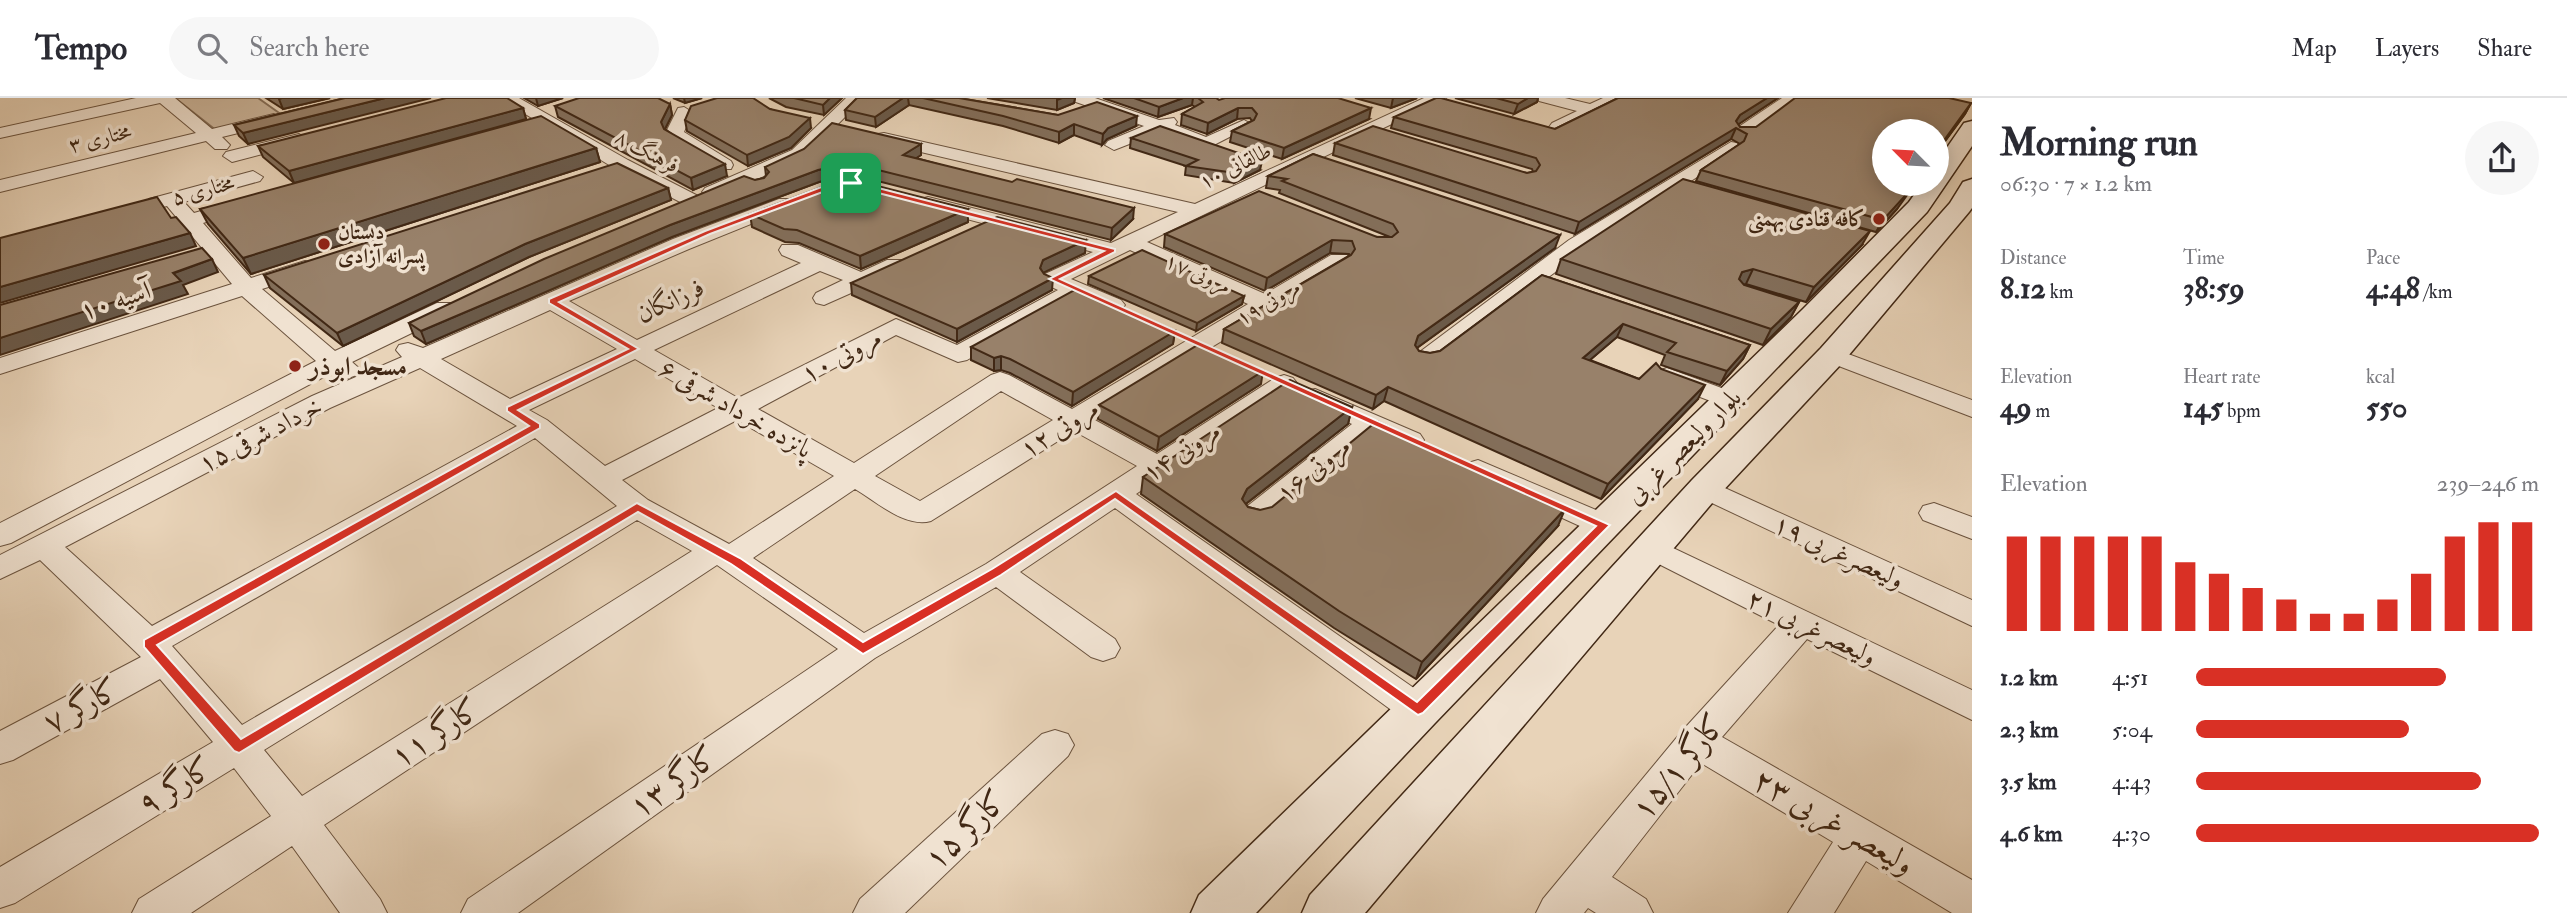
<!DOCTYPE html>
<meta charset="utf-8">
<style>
:root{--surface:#fff;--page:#f7f7f7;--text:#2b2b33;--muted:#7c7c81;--line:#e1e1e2;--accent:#d93025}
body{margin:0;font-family:"IM FELL Double Pica",Amiri,serif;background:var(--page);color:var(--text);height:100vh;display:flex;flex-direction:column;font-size:26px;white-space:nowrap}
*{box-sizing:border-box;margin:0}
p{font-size:23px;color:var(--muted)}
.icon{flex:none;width:38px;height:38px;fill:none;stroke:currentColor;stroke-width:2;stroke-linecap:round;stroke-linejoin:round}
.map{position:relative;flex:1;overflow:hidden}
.sheet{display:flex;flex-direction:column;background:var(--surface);width:595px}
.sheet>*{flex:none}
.needle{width:46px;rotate:294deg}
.controls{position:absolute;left:1872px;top:21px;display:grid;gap:14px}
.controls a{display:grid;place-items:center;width:77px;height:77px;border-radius:50%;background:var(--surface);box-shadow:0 4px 18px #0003;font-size:35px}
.pin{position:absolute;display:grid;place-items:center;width:60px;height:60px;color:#fff;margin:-30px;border-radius:14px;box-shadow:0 4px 10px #0006}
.round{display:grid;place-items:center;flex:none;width:74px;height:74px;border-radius:37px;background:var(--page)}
.headline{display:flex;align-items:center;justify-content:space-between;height:119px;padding:0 28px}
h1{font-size:38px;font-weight:700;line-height:52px}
.figures{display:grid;grid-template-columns:repeat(3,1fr);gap:10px;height:119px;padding:7px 28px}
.figures div{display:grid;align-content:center}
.figures b{font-size:30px;font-weight:700}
.figures small{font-size:19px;font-weight:400}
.figures p{font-size:19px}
.chart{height:196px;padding:14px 28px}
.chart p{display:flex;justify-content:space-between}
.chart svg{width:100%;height:126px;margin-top:7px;stroke:var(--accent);stroke-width:6}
ul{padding:0 28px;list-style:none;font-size:23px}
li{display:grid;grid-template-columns:112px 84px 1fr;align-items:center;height:52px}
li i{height:18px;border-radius:9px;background:var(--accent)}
header{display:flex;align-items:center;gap:42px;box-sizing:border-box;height:98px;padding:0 35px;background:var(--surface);border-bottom:2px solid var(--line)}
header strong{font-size:33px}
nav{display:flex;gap:38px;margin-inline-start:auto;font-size:24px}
.search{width:490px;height:63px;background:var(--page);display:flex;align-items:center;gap:18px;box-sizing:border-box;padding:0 24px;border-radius:38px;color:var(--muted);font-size:26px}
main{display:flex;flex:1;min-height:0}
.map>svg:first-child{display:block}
</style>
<header>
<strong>Tempo</strong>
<div class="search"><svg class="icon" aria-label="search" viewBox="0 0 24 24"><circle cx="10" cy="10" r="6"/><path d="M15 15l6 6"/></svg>Search here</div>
<nav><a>Map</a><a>Layers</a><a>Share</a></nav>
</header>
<main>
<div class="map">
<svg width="1972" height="815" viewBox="0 0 1972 815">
<rect width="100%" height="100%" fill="#e8d3b8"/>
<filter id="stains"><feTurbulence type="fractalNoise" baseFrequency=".00286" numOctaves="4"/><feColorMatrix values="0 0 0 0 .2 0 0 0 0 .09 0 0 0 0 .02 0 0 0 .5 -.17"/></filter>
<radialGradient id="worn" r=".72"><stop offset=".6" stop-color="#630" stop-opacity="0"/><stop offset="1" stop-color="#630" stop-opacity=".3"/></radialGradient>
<polygon fill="#ccb69c" stroke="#866f58" stroke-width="2" points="175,0 258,0 282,17 217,33"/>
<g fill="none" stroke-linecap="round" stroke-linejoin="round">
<g stroke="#6b533e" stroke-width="2">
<g id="street">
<polygon points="136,0 175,0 212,31 274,16 283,21 280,25 222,39 230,47 227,51 215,51 206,43 0,94 0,82 196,35 160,5 0,40 0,30"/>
<polygon points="499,0 519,0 628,62 700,99 703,103 700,107 686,107 614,70"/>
<polygon points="846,0 864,0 804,60 719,98 712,100 702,94 705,90 792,52"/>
<polygon points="1071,0 1095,0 1159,22 1174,20 1177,24 1175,27 1206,39 1244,22 1253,27 1208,50 1160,34 1114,52 1105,47 1108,43 1144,28 1073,3"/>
<path d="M1424,0H1446L1444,3L1398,23L1147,144L1265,196L1331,157H1347L1350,162L1347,167L1093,321L1157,356L1275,280L1284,277L1293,280L1297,285L1293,290L1136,396L1431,602L1436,612L1431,622L1418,626L1405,622L1115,410L1020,474L1115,541L1120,550L1115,559L1103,563L1091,559L996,489L875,560L518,815H461L468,801L838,551L717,467L324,727L380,801L387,815H340L292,748L191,815H132L139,801L271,718L234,670L15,805L0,810V769L213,644L160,581L13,662L0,666V633L141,559L40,462L0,481V457L312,298L402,259L396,252L399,247L408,245L423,250L673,141L779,101H793L796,105L793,109L689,151L569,203L637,242L801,165L782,157L779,152L782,147H798L861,174L887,162H903L906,167L903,172L824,207L816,205L813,200L816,195L843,182L820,173L654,252L738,300L896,221L957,247L1058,192L1045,186L1042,181L1045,176L1093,154L921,109L918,105L921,101L928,99L1111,145L1178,114L878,44L875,40L878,36L884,35L1195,106ZM1130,152L1248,206L1072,311L1009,277L1000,274L991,277L854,365L758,311L896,237L958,264L967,262L1077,200L1105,212H1121L1125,207L1121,202L1071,181ZM550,212L617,251L510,301L441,261ZM635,261L718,310L605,368L547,322L529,312ZM420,270L517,328L152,528L65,449L330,310ZM1001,293L1053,322L920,403L875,378ZM737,322L834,378L729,446L648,402L622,382ZM1074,333L1137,368L986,466L864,535L753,460L855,391C877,404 905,430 931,423ZM535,340L617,408L242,627L172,548ZM637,422L692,453L302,698L264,652Z"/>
<polygon points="1537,0 1565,0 1590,6 1603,0 1624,0 1558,34 1549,29 1552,25 1577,13 1539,3"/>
<polygon points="1782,0 1801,0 1749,38 1737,38 1734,34 1737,30"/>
<polygon points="684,9 692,14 684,34 731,63 733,67 731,71 717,71 668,40 665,36 678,10"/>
<polygon points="299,36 308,41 305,45 232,64 223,58 226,54"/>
<polygon points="1731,44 1737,45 1740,49 1737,53 1585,152 1434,264 1425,266 1416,264 1413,259 1569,142"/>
<polygon points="253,73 263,79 260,83 184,104 194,115 243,101 250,103 253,107 250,111 203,125 251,180 305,163 313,165 316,170 313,175 262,191 335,253 437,205 453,205 457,210 453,215 352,264 361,272 357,277 348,280 333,274 11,445 0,448 0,425 316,263 242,198 0,276 0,260 232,186 167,108 156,111 149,109 146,105 149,101"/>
<polygon points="1832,250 1972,302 1972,319 1823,262 1820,257 1823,252"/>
<polygon points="1667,270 1738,296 1742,302 1738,308 1729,310 1658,283 1654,278 1658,273"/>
<polygon points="1315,291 1420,336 1424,342 1420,348 1410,350 1400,348 1373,336 1267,424 1256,427 1245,424 1241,417 1245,410 1352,326 1306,305 1302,299 1306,293"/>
<polygon points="1478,362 1615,420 1619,427 1615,434 1604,437 1593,434 1468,377 1464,371 1468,365"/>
<polygon points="1705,381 1972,502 1972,528 1695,397 1690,390 1695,383"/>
<polygon points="1934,405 1972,419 1972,441 1923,422 1919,415 1923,408"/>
<polygon points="1652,440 1972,592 1972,622 1807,541 1722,639 1972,782 1972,815 1952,815 1866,763 1834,815 1788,815 1833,744 1701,665 1612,779 1646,801 1653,815 1596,815 1588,810 1584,815 1536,815 1543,801 1683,632 1779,527 1641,457 1636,450 1641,443"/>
<polygon points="1055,632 1068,636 1074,647 1068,658 905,815 853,815 860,801 1042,636"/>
</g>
</g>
<g stroke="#412815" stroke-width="3">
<g id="secondary">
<polygon points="1972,23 1972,48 1927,114 1435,625 1256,815 1191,815 1199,797 1803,211 1909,104 1922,86 1937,86 1937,64 1964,25"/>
<polygon points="1972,81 1972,110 1969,114 1843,264 1718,398 1365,815 1302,815 1310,797 1692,382 1821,250 1950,105 1963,84"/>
</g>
</g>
<use href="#street" fill="#f0e2d1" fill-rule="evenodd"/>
<use href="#secondary" fill="#f0e2d1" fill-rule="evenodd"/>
</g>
<g fill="#836f5b" stroke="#412815" stroke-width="2">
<polygon points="266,0 330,0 283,11"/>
<polygon points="345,0 248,46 239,38 234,27"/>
<polygon points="524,0 563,0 538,8"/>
<polygon points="673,0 702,0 685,5"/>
<polygon points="769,0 842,0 824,17 786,9"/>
<polygon points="857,0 959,0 1058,17 1136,28 1107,41 1102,47 1074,37 1059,45 1003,28 909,7 876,29 846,22 845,12"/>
<polygon points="987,0 1075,0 1074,5 1057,12"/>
<polygon points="1103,0 1216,0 1219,2 1369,21 1282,61 1230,44 1232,33 1252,23 1250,20 1237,21 1207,36 1181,27 1182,16 1195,9 1192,7 1158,19"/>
<polygon points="1355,0 1417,0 1391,10"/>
<polygon points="1455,0 1538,0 1537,4 1514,16"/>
<polygon points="1618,0 1778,0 1738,26 1740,29 1756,29 1971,5 1965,16 1937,54 1937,33 1897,111 1876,134 1696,83 1701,72 1740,46 1731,41 1575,136 1333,57 1335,45 1527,75 1533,74 1532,71 1391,30 1394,19 1555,31"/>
<polygon points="670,6 672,17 665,31 727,78 693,92 558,19 555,8"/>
<polygon points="523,10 526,21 294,85 263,59 258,48"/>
<polygon points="770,11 811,30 791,50 748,68 687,33 685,22"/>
<polygon points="1131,40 1260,72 1234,85 1185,77 1186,68 1130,50"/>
<polygon points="921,46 921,57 916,60 1133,121 1111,142 850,76 819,84 672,139 426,246 414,238 409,225 755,82 764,80 766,78 765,69"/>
<polygon points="596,50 600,64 251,176 208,126 200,111"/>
<polygon points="1313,56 1555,150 1417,250 1419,253 1430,255 1440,253 1542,177 1750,247 1743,261 1720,287 1661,267 1665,257 1617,239 1590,262 1639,281 1661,271 1698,301 1601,401 1384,303 1373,311 1222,245 1224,231 1350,157 1349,156 1330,155 1265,193 1164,149 1165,136 1390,139 1279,95 1280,92 1266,90 1268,78"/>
<polygon points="668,90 671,102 529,159 343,248 270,190 264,177"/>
<polygon points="750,116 968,124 861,171 799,145 785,144 752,129"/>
<polygon points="1862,147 1806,204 1746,186 1743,186 1799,204 1791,219 1763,247 1556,176 1561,161"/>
<polygon points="1085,155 1043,174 1052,192 957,244 852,197 851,185"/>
<polygon points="1089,178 1244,198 1242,206 1196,233 1088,186"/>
<polygon points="1175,233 1173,246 1072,308 1010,275 1001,272 994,273 971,262 971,249"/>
<polygon points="1261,286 1157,353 1098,321 1099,307"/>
<polygon points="1352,309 1348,326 1246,406 1248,409 1260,412 1558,428 1416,581 1334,530 1141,396 1143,379"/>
</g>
<g fill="#6a5a4a" stroke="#412815" stroke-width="2">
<polygon points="282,0 330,0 283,11 279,1"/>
<polygon points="385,0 431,0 248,46 243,35"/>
<polygon points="536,0 563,0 538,8"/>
<polygon points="684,0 702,0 685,5"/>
<polygon points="830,0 842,0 824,17 823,7"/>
<polygon points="903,0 908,0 909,7 876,29 875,19"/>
<polygon points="1062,0 1075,0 1074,5 1057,12 1057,2"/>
<polygon points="1183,0 1193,0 1192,7 1158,19 1159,9"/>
<polygon points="1393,0 1417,0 1391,10"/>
<polygon points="1528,0 1538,0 1537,4 1514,16 1518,6"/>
<polygon points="1767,0 1778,0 1736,28 1736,30 1731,41 1575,136 1579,124 1736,23 1740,17"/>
<polygon points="1971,5 1965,16 1937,54 1937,52"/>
<polygon points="670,6 672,17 663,35 661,24"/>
<polygon points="523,10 526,21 294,85 289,73"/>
<polygon points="1238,10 1237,21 1207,36 1208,25"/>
<polygon points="1371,10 1369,21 1282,61 1284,50"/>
<polygon points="1137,18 1136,28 1107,41 1102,47 1103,36 1108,30"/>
<polygon points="810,20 811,30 791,50 748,68 747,57"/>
<polygon points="1074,26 1074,37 1059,45 1059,34"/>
<polygon points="921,46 921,57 904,68 903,57"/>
<polygon points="596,50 600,64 251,176 243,160"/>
<polygon points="1262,63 1260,72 1234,85 1235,75"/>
<polygon points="850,65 850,76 819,84 672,139 426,246 421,233 670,127 818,72"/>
<polygon points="725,66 727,78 693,92 691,80"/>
<polygon points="1913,86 1915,86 1897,111 1876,134 1883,122"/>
<polygon points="668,90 671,102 529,159 343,248 337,235 525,146"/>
<polygon points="1134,110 1133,121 1111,142 1112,130"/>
<polygon points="968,111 968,124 861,171 860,158"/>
<polygon points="1870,133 1862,147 1806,204 1814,189"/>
<polygon points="190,135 196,148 0,205 0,189"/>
<polygon points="1560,137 1555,150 1414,252 1415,247 1418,238"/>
<polygon points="1086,142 1085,155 1043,175 1040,170 1043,162"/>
<polygon points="1332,142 1330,155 1265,193 1267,180"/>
<polygon points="212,161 218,174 183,187 188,196 0,257 0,240"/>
<polygon points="1753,171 1746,186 1735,189 1742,174"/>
<polygon points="1053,180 1052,192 957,244 957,231"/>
<polygon points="1244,198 1242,206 1196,233 1197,225"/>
<polygon points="1799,204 1791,219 1763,247 1771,231"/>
<polygon points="1623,226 1617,239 1577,273 1583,260"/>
<polygon points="1175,233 1173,246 1072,308 1073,294"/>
<polygon points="1750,247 1743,261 1720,287 1727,273"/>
<polygon points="1001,258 1001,272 994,273 994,260"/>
<polygon points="1263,273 1261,286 1157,353 1159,339"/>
<polygon points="1705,287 1698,301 1601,401 1608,386"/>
<polygon points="1388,289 1384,303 1373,311 1376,297"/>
<polygon points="1352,309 1348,326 1243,408 1242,401 1247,391"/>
<polygon points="1565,411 1558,428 1416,581 1422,564"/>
</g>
<g fill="#98816a" stroke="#412815" stroke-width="2">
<polygon points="345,0 385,0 243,35 234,27"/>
<polygon points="446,0 507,0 523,10 289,73 258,48"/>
<polygon points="579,0 658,0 670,6 661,24 664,31 725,66 691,80 555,8"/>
<polygon points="717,0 753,0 770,11 810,20 789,39 747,57 685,22 691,8"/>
<polygon points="794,0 830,0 823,7"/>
<polygon points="857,0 903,0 875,19 845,12"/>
<polygon points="923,0 959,0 1058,17 1097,4 1137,18 1108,30 1103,36 1074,26 1059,34 1003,18"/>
<polygon points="1134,0 1183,0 1159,9"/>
<polygon points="1198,0 1216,0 1219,2 1225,0 1338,0 1371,10 1284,50 1232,33 1254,22 1257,16 1252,10 1238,10 1208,25 1182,16 1203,4"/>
<polygon points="1436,0 1441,0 1555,31 1618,0 1767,0 1740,17 1736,23 1740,29 1756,29 1795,0 1949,0 1971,5 1937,52 1937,33 1885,33 1885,86 1913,86 1904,99 1883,122 1701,72 1744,43 1747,36 1736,30 1579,124 1335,45 1373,28 1527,75 1536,73 1540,67 1536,60 1394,19"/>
<polygon points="1496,0 1528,0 1518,6"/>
<polygon points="541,18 596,50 243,160 200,111"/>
<polygon points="832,25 921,46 903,57 1012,84 1017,81 1134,110 1112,130 850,65 818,72 670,127 421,233 409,225 544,161 744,78 755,82 764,80 769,74 765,69 804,51"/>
<polygon points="1160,28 1262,63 1235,75 1186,68 1198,62 1131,40"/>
<polygon points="1313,56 1560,137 1418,238 1415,247 1419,253 1430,255 1440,253 1542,177 1750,247 1727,273 1667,254 1676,245 1623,226 1583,260 1639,281 1656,265 1661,271 1705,287 1608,386 1388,289 1376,297 1224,231 1351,157 1355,151 1352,143 1332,142 1267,180 1165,136 1259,93 1377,139 1392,139 1398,134 1393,126 1282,83 1287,81 1268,78"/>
<polygon points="617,65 668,90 525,146 337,235 264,177"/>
<polygon points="850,81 968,111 860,158 797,132 784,131 750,116 832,85"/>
<polygon points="1683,81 1870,133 1814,189 1753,171 1742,174 1739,181 1744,187 1799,204 1771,231 1561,161"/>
<polygon points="157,99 171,120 176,119 190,135 0,189 0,140"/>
<polygon points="997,119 1086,142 1043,162 1040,170 1044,176 1053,180 957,231 851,185"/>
<polygon points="202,150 212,161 173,175 181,183 0,240 0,207"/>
<polygon points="1142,152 1244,198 1197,225 1089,178"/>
<polygon points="1078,190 1175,233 1073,294 1010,261 1001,258 994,260 971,249"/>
<polygon points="1201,245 1263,273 1159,339 1099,307"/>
<polygon points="1290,282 1352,309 1247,391 1242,401 1248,409 1260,412 1272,409 1377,323 1565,411 1422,564 1339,513 1143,379"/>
</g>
<path fill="#d93025" stroke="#fff" stroke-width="2" fill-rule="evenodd" d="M851,83L1115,151V154L1060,181L1610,427L1423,615L1418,617L1115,401L1001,477L863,556L731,466L638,414L239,655L234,653L144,549V542L529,328L507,313V309L628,251L549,205V201L705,133L824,88ZM851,88L1104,153L1049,181L1596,428L1417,604L1116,393L992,471L863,544L740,460L637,405L241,641L157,547L540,330V326L518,312L639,251L559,204L710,136L828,92Z"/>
<g fill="#8f2418" stroke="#f0e2d1" stroke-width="2.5">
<circle cx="1879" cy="121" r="7"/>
<circle cx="324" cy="146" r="7"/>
<circle cx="295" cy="268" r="7"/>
</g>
<g text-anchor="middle" stroke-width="7" stroke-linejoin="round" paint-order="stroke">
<g font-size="21" fill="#412815" stroke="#f0e2d1">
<text transform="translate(100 40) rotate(-14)" y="7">مختاری ۳</text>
<text transform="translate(647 53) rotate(28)" y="7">فرهنگ ۸</text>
<text transform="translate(1235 68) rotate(-26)" y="7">طالقانی ۱۰</text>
<text transform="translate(203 92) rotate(-15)" y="7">مختاری ۵</text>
<text transform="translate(1198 175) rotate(24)" y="7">مروتی ۱۷</text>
<text transform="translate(1268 204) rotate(-30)" y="7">مروتی ۱۹</text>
</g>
<g font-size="21" font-weight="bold" fill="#412815" stroke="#f0e2d1" text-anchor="end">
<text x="1865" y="128">کافه قنادی بهمنی</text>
<text x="338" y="141" text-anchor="start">دبستان<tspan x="338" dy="24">پسرانه آزادی</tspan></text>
</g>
<g font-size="26" fill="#412815" stroke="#f0e2d1">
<text transform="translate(115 202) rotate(-18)" y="9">آسیه ۱۰</text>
<text transform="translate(670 202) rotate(-25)" y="9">فرزانگان</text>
<text transform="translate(841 257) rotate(-28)" y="9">مروتی ۱۰</text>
<text transform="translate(736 310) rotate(30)" y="9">پانزده خرداد شرقی ۶</text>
<text transform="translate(1059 330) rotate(-32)" y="9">مروتی ۱۲</text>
<text transform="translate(260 336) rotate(-27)" y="9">۱۵ خرداد شرقی</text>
<text transform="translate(1683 348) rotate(-45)" y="9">بلوار ولیعصر غربی</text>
<text transform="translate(1181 353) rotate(-33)" y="9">مروتی ۱۴</text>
<text transform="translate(1313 371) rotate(-39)" y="9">مروتی ۱۶</text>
<text transform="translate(1839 453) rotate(25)" y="9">ولیعصرغربی ۱۹</text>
<text transform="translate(1812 529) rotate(26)" y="9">ولیعصرغربی ۲۱</text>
</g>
<g font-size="26" font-weight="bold" fill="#412815" stroke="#f0e2d1" text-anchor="start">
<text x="309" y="277">مسجد ابوذر</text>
</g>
<g font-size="32" fill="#412815" stroke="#f0e2d1">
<text transform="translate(81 607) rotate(-28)" y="11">کارگر ۷</text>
<text transform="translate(435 634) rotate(-33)" y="11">کارگر ۱۱</text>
<text transform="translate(1678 668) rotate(-50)" y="11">کارگر ۱۵/۱</text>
<text transform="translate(673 683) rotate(-35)" y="11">کارگر ۱۳</text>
<text transform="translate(175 687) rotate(-31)" y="11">کارگر ۹</text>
<text transform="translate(1834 723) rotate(30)" y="11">ولیعصر غربی ۲۳</text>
<text transform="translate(965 731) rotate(-43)" y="11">کارگر ۱۵</text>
</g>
</g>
<rect width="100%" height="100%" filter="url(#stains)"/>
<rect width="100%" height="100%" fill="url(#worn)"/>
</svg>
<div class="controls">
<a><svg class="needle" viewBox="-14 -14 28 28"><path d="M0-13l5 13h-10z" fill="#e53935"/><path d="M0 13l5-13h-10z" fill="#7c7c81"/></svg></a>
</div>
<div class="pin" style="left:851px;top:85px;background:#1e9e55"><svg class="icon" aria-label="arrive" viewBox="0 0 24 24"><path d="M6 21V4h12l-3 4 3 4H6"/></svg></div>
</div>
<section class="sheet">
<div class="headline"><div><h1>Morning run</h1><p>06:30 · 7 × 1.2 km</p></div><a class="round"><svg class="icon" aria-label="share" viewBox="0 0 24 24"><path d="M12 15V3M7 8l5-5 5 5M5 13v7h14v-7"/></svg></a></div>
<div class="figures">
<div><p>Distance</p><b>8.12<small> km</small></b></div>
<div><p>Time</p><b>38:59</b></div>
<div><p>Pace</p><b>4:48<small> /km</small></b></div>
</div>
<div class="figures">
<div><p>Elevation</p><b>49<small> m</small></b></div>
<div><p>Heart rate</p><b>145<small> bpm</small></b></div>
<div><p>kcal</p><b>550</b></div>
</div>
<div class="chart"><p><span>Elevation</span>239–246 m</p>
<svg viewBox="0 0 160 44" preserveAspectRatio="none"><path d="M5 44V11M15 44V11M25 44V11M35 44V11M45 44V11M55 44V20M65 44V24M75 44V29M85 44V33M95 44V38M105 44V38M115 44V33M125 44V24M135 44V11M145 44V6M155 44V6"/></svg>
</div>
<ul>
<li><b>1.2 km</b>4:51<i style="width:73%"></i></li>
<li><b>2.3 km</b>5:04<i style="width:62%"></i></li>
<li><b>3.5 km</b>4:43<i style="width:83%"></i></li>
<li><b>4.6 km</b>4:30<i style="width:100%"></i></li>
</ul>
</section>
</main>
